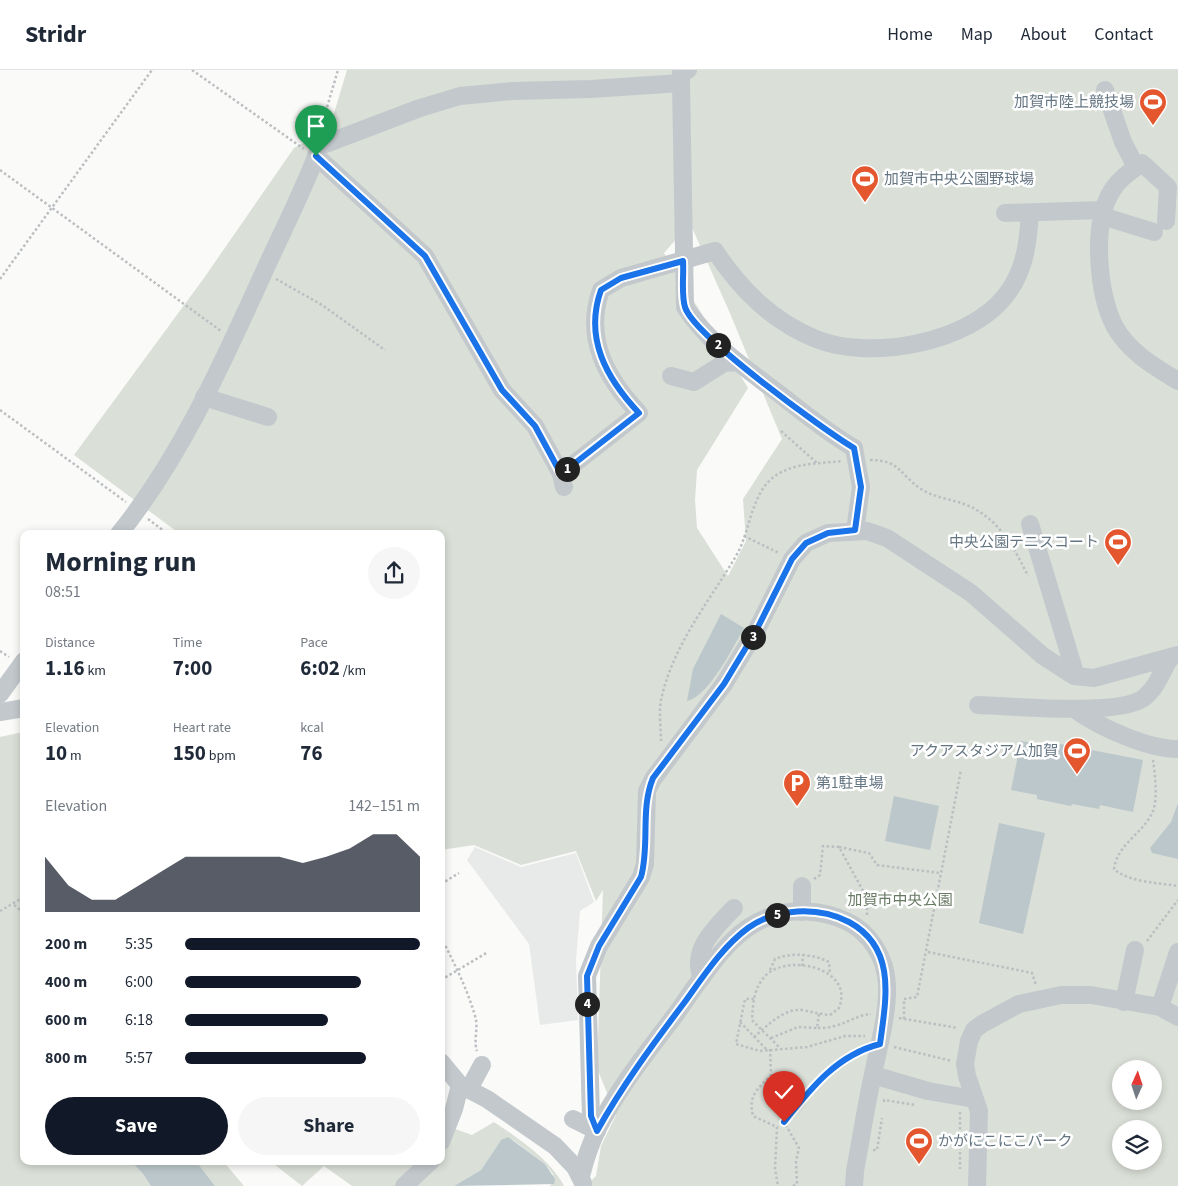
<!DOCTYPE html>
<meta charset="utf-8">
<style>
:root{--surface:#fff;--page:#f6f6f7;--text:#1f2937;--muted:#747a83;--line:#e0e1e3;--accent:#111827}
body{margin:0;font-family:"Source Sans 3","Noto Sans JP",sans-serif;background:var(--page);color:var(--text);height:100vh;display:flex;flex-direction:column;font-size:19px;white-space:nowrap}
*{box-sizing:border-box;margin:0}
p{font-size:16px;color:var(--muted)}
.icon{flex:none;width:28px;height:28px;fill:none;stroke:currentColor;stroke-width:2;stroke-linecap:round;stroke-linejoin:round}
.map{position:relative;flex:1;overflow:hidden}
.details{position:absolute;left:20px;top:460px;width:425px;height:635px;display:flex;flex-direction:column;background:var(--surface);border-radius:10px;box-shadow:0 2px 8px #0003}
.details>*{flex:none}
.needle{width:32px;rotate:3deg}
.buttons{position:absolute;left:1112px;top:990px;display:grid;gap:10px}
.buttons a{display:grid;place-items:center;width:50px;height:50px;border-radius:50%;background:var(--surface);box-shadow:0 2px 8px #0003;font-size:25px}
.pin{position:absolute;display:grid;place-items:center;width:42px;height:42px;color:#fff;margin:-51px -21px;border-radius:50% 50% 50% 0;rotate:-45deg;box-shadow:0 0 5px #0007}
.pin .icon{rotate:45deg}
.km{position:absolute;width:25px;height:25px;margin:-12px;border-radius:50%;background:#222;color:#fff;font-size:14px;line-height:25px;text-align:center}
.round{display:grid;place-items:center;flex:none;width:52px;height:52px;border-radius:26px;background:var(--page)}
.headline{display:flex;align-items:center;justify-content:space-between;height:85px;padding:0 25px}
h1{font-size:28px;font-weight:700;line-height:38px}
.stats{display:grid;grid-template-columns:repeat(3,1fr);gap:8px;height:85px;padding:5px 25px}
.stats div{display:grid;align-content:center}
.stats b{font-size:21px;font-weight:700}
.stats small{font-size:14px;font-weight:400}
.stats p{font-size:14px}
.chart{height:140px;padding:10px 25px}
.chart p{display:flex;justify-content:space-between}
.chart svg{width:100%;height:90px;margin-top:5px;fill:var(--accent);opacity:.7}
.primary-button{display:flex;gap:10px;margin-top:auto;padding:10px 25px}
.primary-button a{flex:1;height:58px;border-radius:30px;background:var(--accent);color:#fff;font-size:20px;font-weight:700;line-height:58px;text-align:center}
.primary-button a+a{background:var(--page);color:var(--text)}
ul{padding:0 25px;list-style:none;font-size:16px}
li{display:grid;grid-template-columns:80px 60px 1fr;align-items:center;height:38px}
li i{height:12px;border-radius:6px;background:var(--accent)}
header{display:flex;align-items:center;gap:30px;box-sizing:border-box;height:70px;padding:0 25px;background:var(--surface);border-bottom:1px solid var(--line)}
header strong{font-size:24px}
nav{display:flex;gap:28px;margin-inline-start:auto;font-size:18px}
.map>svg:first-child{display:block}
</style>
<header>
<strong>Stridr</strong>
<nav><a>Home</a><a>Map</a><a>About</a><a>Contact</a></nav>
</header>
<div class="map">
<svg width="1178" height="1116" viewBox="0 0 1178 1116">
<rect width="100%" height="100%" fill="#fafaf8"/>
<polygon fill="#e8e9e9" points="475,777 521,797 576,783 594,832 580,841 576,890 578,950 540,955 529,874 467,790"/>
<g fill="#dadfd7" fill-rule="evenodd">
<path d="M347,0H1178V1116H586L596,1106L601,1076L616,1045L597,998L603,820L596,831L576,781L521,795L474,775L441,780V464H180L74,385L204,208L294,78L329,60ZM690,153L729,241L782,369L743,429L746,471L728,506L697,458L695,430L697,400L748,318L664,183ZM1121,999H1154V1031H1121ZM1121,1059H1154V1091H1121Z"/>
<polygon points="23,662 24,1091 131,1091 143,1104 151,1116 0,1116 0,667"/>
<path d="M494,1052C518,1068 551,1090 564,1116H549L551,1115L553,1104L545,1094L513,1070H501L481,1100L454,1116H352L324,1096L302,1116L270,1091H441V1054L472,1065Z"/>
<polygon points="196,1091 223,1091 244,1116 215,1116"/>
</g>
<g fill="#bbc7cb">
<path d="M721,544L744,558C733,577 709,626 687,631L693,599Z"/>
<polygon points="1021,671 1044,675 1045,671 1143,690 1133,742 1100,735 1099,739 1072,734 1071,736 1037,729 1037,725 1011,720"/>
<polygon points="894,726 939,736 930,780 885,771"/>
<polygon points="1178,733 1178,789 1152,783 1150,778 1171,752"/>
<polygon points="999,753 1045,763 1023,864 979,853"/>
<polygon points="508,1067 545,1094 555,1109 554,1114 454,1116 481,1100 501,1070"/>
<polygon points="131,1091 196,1091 215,1116 151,1116 143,1104"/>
</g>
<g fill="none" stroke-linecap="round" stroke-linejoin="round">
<g stroke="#bbbfc2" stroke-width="2.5" stroke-dasharray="2.5 2.5" stroke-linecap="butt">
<polyline points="192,0 304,79"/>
<polyline points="320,61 338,0"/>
<polyline points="0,100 221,261"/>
<polyline points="0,209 152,0"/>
<polyline points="276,209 322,235 385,280"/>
<polyline points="0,340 126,432"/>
<polyline points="781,361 817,393"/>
<path d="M870,390C900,390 899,404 921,419C933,427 950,429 964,434C997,446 1014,477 1028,506"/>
<polyline points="148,449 168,464"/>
<polyline points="744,466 779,483"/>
<polyline points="0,581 9,587"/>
<path d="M661,671C661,657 658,640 662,626C674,574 710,530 736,486C750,462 750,430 770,410C790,392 818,394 842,391"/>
<path d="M1153,690C1155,705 1158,727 1153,741C1144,763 1117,774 1114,799C1128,812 1159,813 1178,816"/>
<polyline points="839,777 869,783 877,795 940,803"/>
<polyline points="814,809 820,805 823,776 839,777 867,828 867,847"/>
<polyline points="441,814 459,803"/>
<polyline points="14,835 24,843"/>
<polyline points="0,841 24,827"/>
<path d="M441,867C454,893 467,918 475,946C479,957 473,970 477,981"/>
<polyline points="1147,871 1178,830"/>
<polyline points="928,882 1032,903 1036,915"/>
<polyline points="802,896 803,885"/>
<path d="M770,900L775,889C792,882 813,884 829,892L830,903"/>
<polyline points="441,910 488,882"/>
<polyline points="754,929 745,929 736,974 760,981 807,977 845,966 865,966"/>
<path d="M819,944L817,958C841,959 854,945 871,944"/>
<polyline points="899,948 958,958"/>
<polyline points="904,949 904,929 917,927 961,700"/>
<polyline points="740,952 767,980"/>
<path d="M754,967C767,956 784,938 802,940C812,942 820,944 830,945L839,938C856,896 780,881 762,910C753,922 753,936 752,950L780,978"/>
<polyline points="771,968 798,957 817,958"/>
<polyline points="894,977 952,991"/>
<path d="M770,979L771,1005C757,1020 748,1025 753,1046L777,1057L775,1099L778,1116"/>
<polyline points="884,1032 884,1030 916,1035"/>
<polyline points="960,1042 960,1099"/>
<polyline points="873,1080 877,1080 882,1048"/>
<path d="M793,1116L797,1114L796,1091L799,1078L784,1052C805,1025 830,990 864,978"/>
</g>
<g stroke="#c3c8cc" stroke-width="18">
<path d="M688,0L681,3V13L685,237C709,274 747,299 782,326C805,344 828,363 854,378"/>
<polyline points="1105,20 1123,72 1136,97"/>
<polyline points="316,86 425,186 502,320 535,356 561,404 564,417"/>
<polyline points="1005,143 1103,140"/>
<polyline points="1102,146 1154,162"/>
<path d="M1166,151L1168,117L1142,93C1130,102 1117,110 1110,124C1092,156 1098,226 1115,257C1129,282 1155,297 1178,311"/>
<polyline points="671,306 694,312 724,293 737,292"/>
<polyline points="204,327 268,347"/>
<path d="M561,404L639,343C606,308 584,268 601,220L621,208L715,181C741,220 772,251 816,269C870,291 970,273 1006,225C1025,201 1028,173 1030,143"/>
<polyline points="1030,454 1076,606"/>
<path d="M119,464C181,387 222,294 263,204C282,162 304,120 320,76L420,38L460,26L512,21L591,19L681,13"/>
<polyline points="0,624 24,591"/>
<path d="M978,635C1013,636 1115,646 1142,629C1156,620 1162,601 1170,588"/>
<path d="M1074,639C1099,657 1147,679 1178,679"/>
<polyline points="0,642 24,638"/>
<polyline points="802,842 802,816"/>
<path d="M702,908C690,880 716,857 734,838"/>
<polyline points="1124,932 1135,880"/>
<polyline points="1160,937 1178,882"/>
<polyline points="441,992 460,1015 487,1029 555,1076 575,1097 583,1113"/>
<polyline points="873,1005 928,1021 974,1029"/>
<polyline points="469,1019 482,995"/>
<polyline points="573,1049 597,1061 591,1047 587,906 599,876 641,807 645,794 647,721 653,709 724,614 756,561 792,489 806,473 828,463 867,461 887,468 971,523 1043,586 1074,606 1094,608 1178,585"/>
<polyline points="441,1072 454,1039 460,1015"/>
<path d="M581,1106C585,1090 590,1075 597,1060C618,1018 648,981 676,944C693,920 710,893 731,872C741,862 755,852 769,847C793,838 822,840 846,851C870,862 886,888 887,915C888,944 879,975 873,1004C866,1036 861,1069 855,1101L854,1116"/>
<polyline points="404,1116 431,1091"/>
<polyline points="977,1116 979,1041 967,1006 965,994 969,971 974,960 982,954 1019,934 1061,925 1091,925 1160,937 1178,947"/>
</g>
<polyline stroke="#c3c8cc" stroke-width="18" points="854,378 861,417 855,461"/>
</g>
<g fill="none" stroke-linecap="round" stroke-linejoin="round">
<g stroke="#fff" stroke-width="10">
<path id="route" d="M316,86L425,186L502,320L535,356L561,404L639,343C606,308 584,268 601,220L621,208L683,191C684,205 681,224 685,237C693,265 825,361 854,378L861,417L855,460L828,463L806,473L792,489L756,561L724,614L653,708C640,739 650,775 641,807L599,876L587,906L591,1046L597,1061C622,1016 653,974 684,933C703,907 722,877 748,858C776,838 818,836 849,852C897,878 886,929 880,974C837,985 811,1018 784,1052"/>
</g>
<use href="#route" stroke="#1a73e8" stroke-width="6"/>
</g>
<defs>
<g id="stadium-pin" transform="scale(1.4375)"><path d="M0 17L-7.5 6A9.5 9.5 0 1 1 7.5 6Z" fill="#e4572e" stroke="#fff"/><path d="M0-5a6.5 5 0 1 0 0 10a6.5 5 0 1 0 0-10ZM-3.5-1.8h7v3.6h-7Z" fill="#fff"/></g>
<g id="parking-pin" transform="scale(1.4375)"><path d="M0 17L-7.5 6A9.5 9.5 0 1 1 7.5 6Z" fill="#e4572e" stroke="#fff"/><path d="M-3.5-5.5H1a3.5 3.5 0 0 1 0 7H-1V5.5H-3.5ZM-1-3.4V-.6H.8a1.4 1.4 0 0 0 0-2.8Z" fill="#fff"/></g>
</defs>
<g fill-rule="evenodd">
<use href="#stadium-pin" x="1153" y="32"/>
<use href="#stadium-pin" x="865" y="109"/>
<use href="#stadium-pin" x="1118" y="472"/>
<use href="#stadium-pin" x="1077" y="681"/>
<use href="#parking-pin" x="797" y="713"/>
<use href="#stadium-pin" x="919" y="1071"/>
</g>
<g text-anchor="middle" stroke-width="5" stroke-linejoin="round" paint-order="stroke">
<g font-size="15" fill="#657683" stroke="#fff" text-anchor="end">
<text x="1134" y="37">加賀市陸上競技場</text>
<text x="884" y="114" text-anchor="start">加賀市中央公園野球場</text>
<text x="1099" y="477">中央公園テニスコート</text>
<text x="1058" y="686">アクアスタジアム加賀</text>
<text x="816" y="718" text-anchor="start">第1駐車場</text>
<text x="938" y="1076" text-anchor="start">かがにこにこパーク</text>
</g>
<g font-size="15" fill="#687a64" stroke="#fff">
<text x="900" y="835">加賀市中央公園</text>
</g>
</g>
</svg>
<div class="buttons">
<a><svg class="needle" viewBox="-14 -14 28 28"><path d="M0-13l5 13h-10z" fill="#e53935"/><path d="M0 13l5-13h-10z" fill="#747a83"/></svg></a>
<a><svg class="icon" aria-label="layers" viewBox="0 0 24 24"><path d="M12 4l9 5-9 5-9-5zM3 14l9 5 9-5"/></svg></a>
</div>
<div class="pin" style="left:316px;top:86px;background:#1e9e55"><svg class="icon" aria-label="arrive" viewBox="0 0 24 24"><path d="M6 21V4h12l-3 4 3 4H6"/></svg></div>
<div class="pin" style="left:784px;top:1052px;background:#d93025"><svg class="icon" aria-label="check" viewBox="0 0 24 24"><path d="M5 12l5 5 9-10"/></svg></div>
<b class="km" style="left:567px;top:399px">1</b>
<b class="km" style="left:718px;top:275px">2</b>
<b class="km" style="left:753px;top:567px">3</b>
<b class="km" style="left:587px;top:934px">4</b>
<b class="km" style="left:777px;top:845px">5</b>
<section class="details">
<div class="headline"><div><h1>Morning run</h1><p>08:51</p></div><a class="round"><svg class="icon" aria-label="share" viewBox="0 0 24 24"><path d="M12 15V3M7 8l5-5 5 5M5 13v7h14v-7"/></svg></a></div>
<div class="stats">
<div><p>Distance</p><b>1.16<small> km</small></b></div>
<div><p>Time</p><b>7:00</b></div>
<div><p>Pace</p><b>6:02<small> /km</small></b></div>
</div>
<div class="stats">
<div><p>Elevation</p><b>10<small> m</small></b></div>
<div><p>Heart rate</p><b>150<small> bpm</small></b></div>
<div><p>kcal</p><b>76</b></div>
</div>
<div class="chart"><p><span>Elevation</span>142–151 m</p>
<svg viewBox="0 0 160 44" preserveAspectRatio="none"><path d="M0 44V17L10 31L20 38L30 38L40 31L50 24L60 17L70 17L80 17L90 17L100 17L110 20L120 17L130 13L140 6L150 6L160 17V44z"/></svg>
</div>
<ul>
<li><b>200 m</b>5:35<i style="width:100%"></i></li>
<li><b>400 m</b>6:00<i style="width:75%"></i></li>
<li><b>600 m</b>6:18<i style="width:61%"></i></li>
<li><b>800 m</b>5:57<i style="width:77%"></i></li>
</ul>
<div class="primary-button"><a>Save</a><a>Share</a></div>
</section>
</div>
